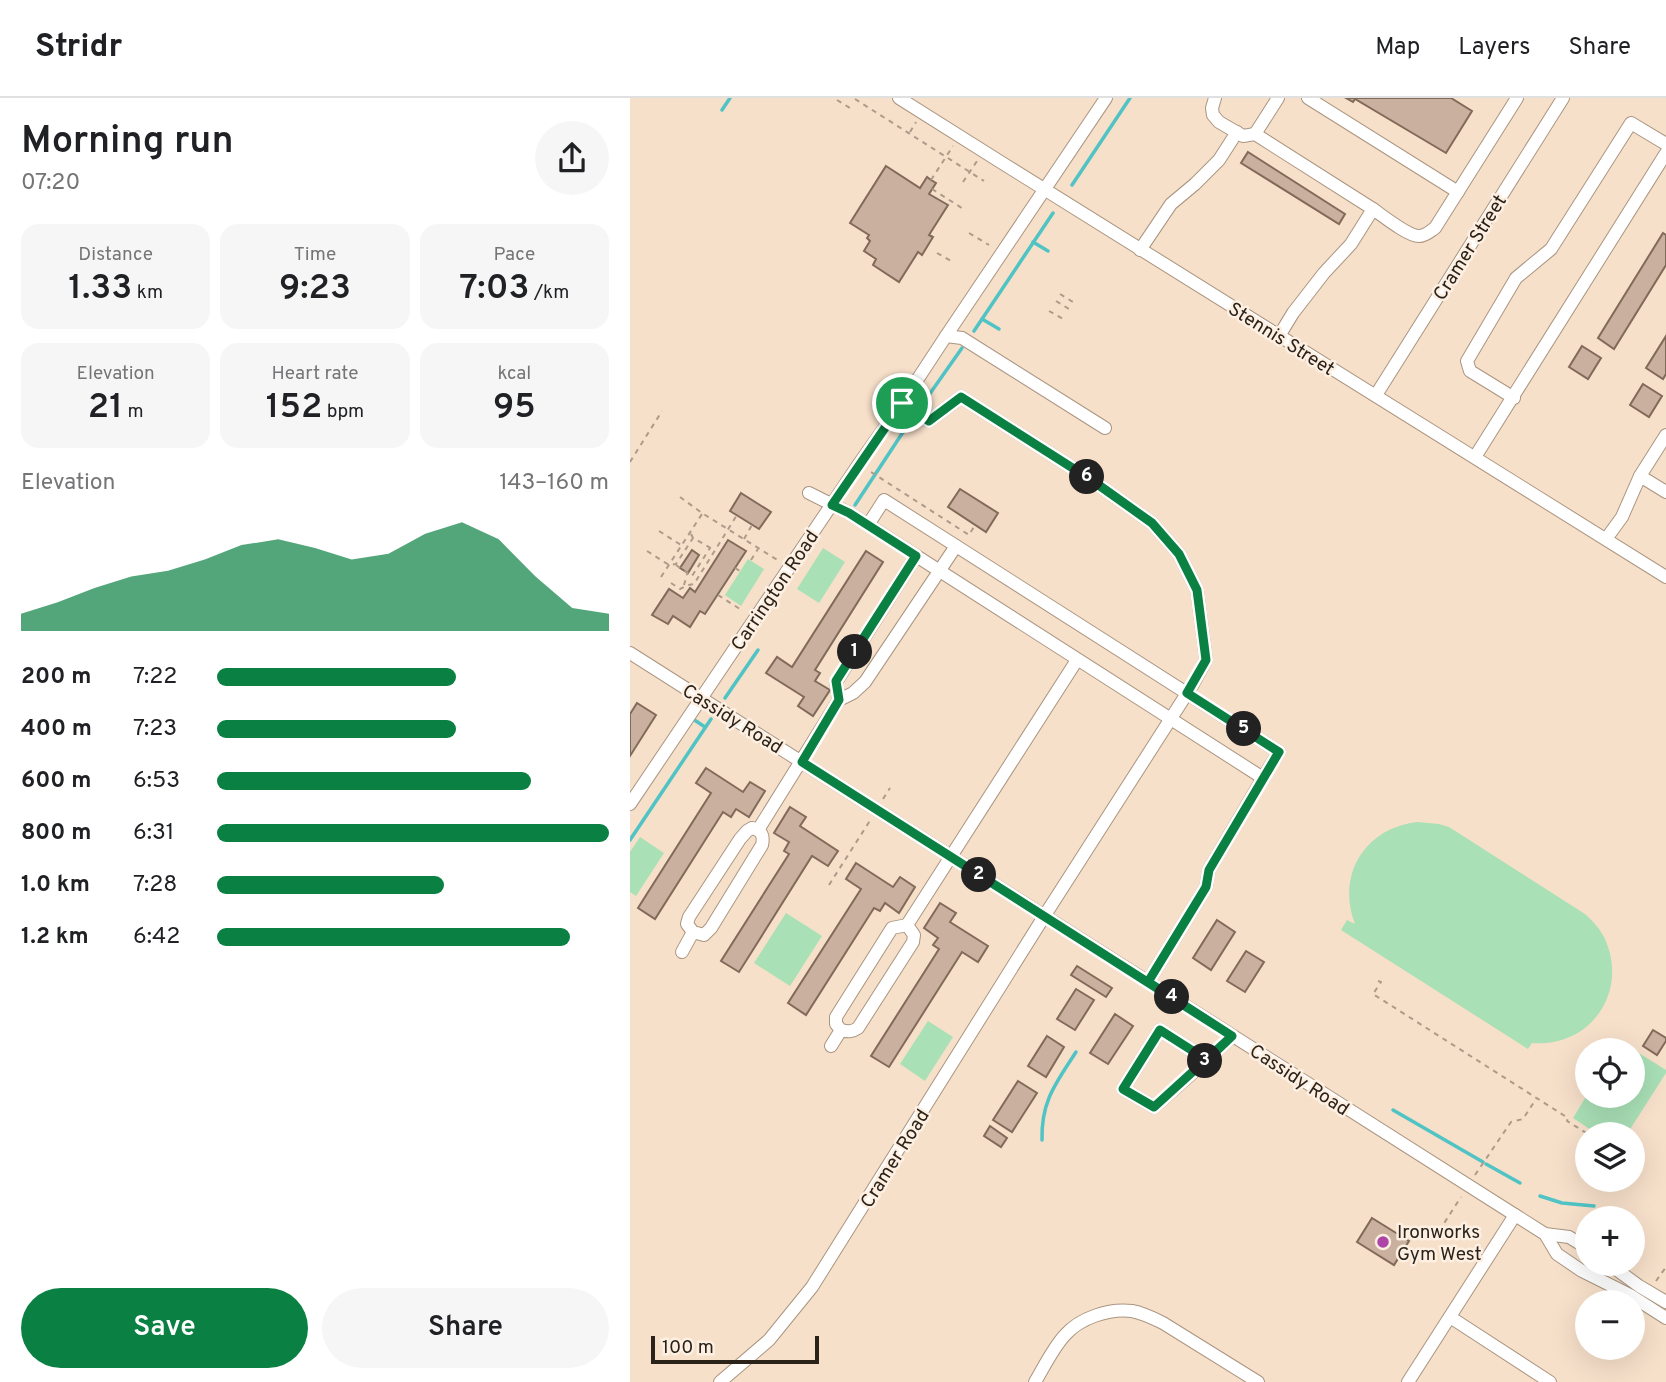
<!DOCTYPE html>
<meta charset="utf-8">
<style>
:root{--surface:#fff;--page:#f6f6f6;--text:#202124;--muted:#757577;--line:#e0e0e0;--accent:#0b8043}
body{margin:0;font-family:Overpass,sans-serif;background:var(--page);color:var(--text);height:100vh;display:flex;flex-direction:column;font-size:26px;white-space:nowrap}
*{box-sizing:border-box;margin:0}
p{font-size:23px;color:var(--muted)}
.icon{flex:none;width:38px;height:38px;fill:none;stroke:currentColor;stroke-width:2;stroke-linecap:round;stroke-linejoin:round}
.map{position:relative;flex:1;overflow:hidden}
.drawer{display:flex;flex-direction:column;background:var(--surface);width:630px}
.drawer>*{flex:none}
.fabs{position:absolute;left:945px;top:940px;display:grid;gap:14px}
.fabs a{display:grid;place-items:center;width:70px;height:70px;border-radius:50%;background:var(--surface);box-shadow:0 7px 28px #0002;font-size:35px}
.scale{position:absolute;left:21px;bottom:18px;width:168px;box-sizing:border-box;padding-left:7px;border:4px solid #2b231a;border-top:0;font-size:19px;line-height:24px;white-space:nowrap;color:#2b231a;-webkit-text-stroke:5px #fdefe1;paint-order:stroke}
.pin{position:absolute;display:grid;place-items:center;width:60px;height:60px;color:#fff;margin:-30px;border:4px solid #fff;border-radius:50%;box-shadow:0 2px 7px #0007}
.km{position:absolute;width:35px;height:35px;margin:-18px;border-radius:50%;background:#222;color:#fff;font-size:19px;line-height:35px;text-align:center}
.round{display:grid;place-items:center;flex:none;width:74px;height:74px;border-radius:37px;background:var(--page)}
.headline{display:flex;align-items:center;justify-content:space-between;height:119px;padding:0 21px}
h1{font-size:38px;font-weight:600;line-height:52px}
.metrics{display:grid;grid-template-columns:repeat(3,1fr);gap:10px;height:119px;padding:7px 21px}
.metrics div{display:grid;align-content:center;border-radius:18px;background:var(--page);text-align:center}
.metrics b{font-size:35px;font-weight:600}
.metrics small{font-size:19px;font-weight:400}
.metrics p{font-size:19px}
.chart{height:196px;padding:14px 21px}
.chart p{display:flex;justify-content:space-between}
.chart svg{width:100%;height:126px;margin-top:7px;fill:var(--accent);opacity:.7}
.primary-button{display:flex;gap:14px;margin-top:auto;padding:14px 21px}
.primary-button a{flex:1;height:80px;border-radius:42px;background:var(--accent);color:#fff;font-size:28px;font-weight:600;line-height:80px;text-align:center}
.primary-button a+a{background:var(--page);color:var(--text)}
ul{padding:0 21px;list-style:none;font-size:23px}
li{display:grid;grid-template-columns:112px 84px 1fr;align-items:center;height:52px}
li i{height:18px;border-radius:9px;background:var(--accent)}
header{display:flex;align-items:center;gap:42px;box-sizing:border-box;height:98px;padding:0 35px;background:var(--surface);border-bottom:2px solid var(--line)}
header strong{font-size:33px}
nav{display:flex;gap:38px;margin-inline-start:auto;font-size:24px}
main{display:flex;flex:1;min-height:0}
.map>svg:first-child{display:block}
</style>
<header>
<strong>Stridr</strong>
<nav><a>Map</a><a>Layers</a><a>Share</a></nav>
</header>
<main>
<section class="drawer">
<div class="headline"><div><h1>Morning run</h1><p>07:20</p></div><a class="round"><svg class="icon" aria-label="share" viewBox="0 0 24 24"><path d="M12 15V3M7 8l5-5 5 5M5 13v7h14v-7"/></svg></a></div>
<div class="metrics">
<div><p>Distance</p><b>1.33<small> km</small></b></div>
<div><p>Time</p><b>9:23</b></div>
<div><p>Pace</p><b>7:03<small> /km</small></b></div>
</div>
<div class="metrics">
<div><p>Elevation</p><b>21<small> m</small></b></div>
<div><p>Heart rate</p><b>152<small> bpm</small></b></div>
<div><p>kcal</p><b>95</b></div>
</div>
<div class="chart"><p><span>Elevation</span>143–160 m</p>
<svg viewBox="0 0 160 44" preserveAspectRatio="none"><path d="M0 44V38L10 34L20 29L30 25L40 23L50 19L60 14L70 12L80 15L90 19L100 17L110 10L120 6L130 12L140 25L150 36L160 38V44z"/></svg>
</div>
<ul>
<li><b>200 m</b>7:22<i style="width:61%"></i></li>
<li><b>400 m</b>7:23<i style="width:61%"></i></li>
<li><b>600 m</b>6:53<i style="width:80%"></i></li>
<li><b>800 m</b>6:31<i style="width:100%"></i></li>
<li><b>1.0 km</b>7:28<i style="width:58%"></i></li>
<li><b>1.2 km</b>6:42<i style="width:90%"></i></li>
</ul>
<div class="primary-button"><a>Save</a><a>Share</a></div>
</section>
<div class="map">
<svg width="1036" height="1284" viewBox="0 0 1036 1284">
<rect width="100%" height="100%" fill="#f7e0ca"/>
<g fill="#a9e0b6">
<polygon points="193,450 215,464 189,505 167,491"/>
<polygon points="118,461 134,471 111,508 95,497"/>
<path d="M787,724L809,726L819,729L955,816C963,823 970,831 975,841C999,894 960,950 902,945L898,951L711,832L717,822L725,826C706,777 735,730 787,724Z"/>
<polygon points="10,739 34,755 6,798 0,794 0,754"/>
<polygon points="156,815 192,838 160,888 124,865"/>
<polygon points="298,923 323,939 295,983 270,966"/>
<polygon points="991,944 1036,972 1036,975 997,1036 967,1036 943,1020 957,997 1003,998 1003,952 986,952"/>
</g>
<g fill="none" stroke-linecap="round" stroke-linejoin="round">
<g stroke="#50c3c5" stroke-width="3.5">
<polyline points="92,12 100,0"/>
<polyline points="442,87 500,0"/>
<polyline points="403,144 418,153"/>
<polyline points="352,221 369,231"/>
<polyline points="344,233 423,115"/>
<polyline points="294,304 332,250"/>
<polyline points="225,407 281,322"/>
<polyline points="95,600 128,552"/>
<polyline points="60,619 75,629"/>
<polyline points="0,742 81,621"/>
<polyline points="763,1012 853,1064"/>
<path d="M412,1042C411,1003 426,985 446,954"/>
<polyline points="856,1066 890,1085"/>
<polyline points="910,1098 932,1105 964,1108"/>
</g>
</g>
<g fill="#cab09f" stroke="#826a5a" stroke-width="2">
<polygon points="716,0 821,0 842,13 816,55 725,1 723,4"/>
<polygon points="618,54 715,116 709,126 611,65"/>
<polygon points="256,68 290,90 297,79 301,82 306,85 299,96 318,107 299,137 303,139 292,157 288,154 269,184 243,167 246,161 234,153 240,143 237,140 239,137 220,125"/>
<polygon points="1033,135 1036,137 1036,167 984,251 968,240"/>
<polygon points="1036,238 1036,276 1033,281 1016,270"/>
<polygon points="952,248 971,260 958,281 939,269"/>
<polygon points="1013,286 1032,298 1019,319 1000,307"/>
<polygon points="330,391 368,415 356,434 318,409"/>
<polygon points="111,395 141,414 129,431 100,413"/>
<polygon points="98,442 116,453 75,516 70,513 60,529 43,518 38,526 22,517 39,491 53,500 60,490 65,494"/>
<polygon points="62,452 69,457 58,475 50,470"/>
<polygon points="236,453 253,464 185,572 190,575 185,583 200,592 183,618 168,608 174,599 136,575 147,559 162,569"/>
<polygon points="7,605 26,617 0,658 0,616"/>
<polygon points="76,670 113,694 120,684 135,693 119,719 106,711 101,719 93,714 25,821 8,810 81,695 66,685"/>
<polygon points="160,709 176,719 170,728 208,753 198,768 182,758 109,874 91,863 159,756 154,753 159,744 144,735"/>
<polygon points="226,765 263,789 270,779 285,789 269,815 255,805 250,813 244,810 176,917 158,905 231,791 216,781"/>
<polygon points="310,805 326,815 320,824 358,848 348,864 332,854 259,969 241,958 309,851 303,847 308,840 294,830"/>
<polygon points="587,822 605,834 581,872 563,860"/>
<polygon points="616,853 634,864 615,894 597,883"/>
<polygon points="447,868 482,890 476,899 441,877"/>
<polygon points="446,891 464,902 445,932 427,921"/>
<polygon points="485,916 503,928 478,966 460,955"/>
<polygon points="1023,932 1036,940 1036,943 1027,957 1013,948"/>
<polygon points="417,938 434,949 416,979 398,968"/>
<polygon points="388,983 407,995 382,1034 363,1022"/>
<polygon points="360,1028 377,1040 371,1049 354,1038"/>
<polygon points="742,1120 779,1143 764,1167 727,1144"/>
</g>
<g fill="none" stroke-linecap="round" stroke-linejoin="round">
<g stroke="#aa9580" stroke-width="14">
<g id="minor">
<path d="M269,0C524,161 781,319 1036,479"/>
<polyline points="585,0 582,10 583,17 589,24 613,38 625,36 743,111"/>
<polyline points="678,0 828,94"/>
<polyline points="625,36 648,0"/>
<polyline points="510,152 541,106 565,86 589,62 607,34"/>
<polyline points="316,238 332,240 475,330"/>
<path d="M649,238L663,215L694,175L721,146L743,111C753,118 778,138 789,138C796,138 800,133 805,130L887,0"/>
<polyline points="746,297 933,0"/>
<polyline points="884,300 840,273 837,263 886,180 921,151 1001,25 1036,46"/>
<polyline points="1036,337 1010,378 1036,394"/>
<polyline points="845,359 1036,55"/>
<polyline points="179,395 219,415 238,427 633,680 649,654 254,402 238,427"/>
<polyline points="976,441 992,419 1010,378"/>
<polyline points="286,458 206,584 209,602 223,595 235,584 326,448"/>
<polyline points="0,555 885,1117 915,1136 927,1156 952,1173 1000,1197 1036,1220"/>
<polyline points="0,706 229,366 272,305 316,238 476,0"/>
<path d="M122,730C132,732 134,738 132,747L81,830L74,837L63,834L57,826L59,819L110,741L117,733Z"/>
<polyline points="128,732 209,602"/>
<polyline points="277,827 447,562"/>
<polyline points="52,854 63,834"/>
<polyline points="518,884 576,789 579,772 633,680"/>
<path d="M201,948L211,932L206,926V919L262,830L277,827L284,837L283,844L228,930C222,934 218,934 211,932"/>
<polyline points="577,962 524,1009 493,991 530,932 577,962 602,938"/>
<polyline points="915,1136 939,1139 957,1150"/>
<polyline points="979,1166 1009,1188 1036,1204"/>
<polyline points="820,1219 920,1284"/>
<polyline points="90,1284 139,1242 182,1189 415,817 563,586 576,562 567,492 549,456 522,425 463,383 331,299 299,323 272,305"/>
<path d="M405,1284C414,1269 423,1250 435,1237C450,1220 479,1210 502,1213C513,1215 523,1220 533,1225L628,1284"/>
<polyline points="778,1284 885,1117"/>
</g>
</g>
<g stroke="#ad9b8a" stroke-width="2" stroke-dasharray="5 5" stroke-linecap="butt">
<polyline points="225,1 354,83"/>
<polyline points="207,2 220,10"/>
<polyline points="280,34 286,24"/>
<polyline points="301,82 323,48"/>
<polyline points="333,84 347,63"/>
<polyline points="302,91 335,112"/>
<polyline points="339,135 359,147"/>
<polyline points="307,155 321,163"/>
<polyline points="430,196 443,204"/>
<polyline points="426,203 439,211"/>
<polyline points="419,213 433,221"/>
<polyline points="0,364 32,313"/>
<polyline points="241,374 339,437 345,427"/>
<polyline points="50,399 72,415 149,463"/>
<polyline points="29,433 51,447"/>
<polyline points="61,436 63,440 84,452"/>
<polyline points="114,441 122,427"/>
<polyline points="17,453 39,467 46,466 63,440"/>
<polyline points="121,462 128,451"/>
<polyline points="46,467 62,478 80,450"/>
<polyline points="105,470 110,473"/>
<polyline points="31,479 72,416"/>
<polyline points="41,485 50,491 58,487 64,486 107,417"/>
<polyline points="54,487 57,476"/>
<polyline points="88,497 113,513"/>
<polyline points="253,701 260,690"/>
<polyline points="199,787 241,721"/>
<polyline points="748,883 751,884 743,896 938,1020 937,1023 958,1036"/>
<polyline points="1003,1060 1014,1067"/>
<polyline points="845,1077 881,1024 893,1021 906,1001"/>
<polyline points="809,1133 831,1099"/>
<polyline points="1026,1183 1036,1169"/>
</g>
<use href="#minor" stroke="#fff" stroke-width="12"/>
</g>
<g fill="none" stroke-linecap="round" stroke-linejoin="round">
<g stroke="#fff" stroke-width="14">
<polyline id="route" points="272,305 202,407 219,415 286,458 206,583 209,602 172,664 602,938 524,1009 493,991 530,932 577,962 602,938 518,884 576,789 579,772 649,654 557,595 576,562 567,492 549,456 522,425 463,383 331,299 299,323 272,305"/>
</g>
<use href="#route" stroke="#0b8043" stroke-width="9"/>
</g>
<circle fill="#ad45a7" stroke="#fdefe1" stroke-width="2.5" cx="753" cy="1144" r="7"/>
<g text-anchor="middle" stroke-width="5" stroke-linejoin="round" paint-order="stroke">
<g font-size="19" fill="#2b231a" stroke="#fdefe1">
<text transform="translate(839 149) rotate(-58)" y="7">Cramer Street</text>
<text transform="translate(652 240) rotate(32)" y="7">Stennis Street</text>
<text transform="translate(144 492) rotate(-56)" y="7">Carrington Road</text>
<text transform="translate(103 620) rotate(32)" y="7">Cassidy Road</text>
<text transform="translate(670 981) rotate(33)" y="7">Cassidy Road</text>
<text transform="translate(264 1060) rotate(-58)" y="7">Cramer Road</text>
</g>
<g font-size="19" fill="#2b231a" stroke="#fdefe1" text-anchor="start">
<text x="767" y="1140">Ironworks<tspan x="767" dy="22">Gym West</tspan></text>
</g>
</g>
</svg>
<div class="fabs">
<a><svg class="icon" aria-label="locate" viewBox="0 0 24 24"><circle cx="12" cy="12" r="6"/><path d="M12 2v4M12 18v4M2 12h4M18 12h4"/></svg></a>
<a><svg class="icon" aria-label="layers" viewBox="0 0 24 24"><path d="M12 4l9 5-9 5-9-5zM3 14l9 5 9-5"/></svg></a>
<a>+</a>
<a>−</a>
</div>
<div class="scale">100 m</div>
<div class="pin" style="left:272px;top:305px;background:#1e9e55"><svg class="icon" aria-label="arrive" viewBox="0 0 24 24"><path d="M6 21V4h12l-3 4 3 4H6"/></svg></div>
<b class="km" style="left:225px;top:554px">1</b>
<b class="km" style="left:349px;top:777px">2</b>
<b class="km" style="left:575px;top:963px">3</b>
<b class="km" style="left:542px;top:899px">4</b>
<b class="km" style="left:614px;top:631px">5</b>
<b class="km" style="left:457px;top:379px">6</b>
</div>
</main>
